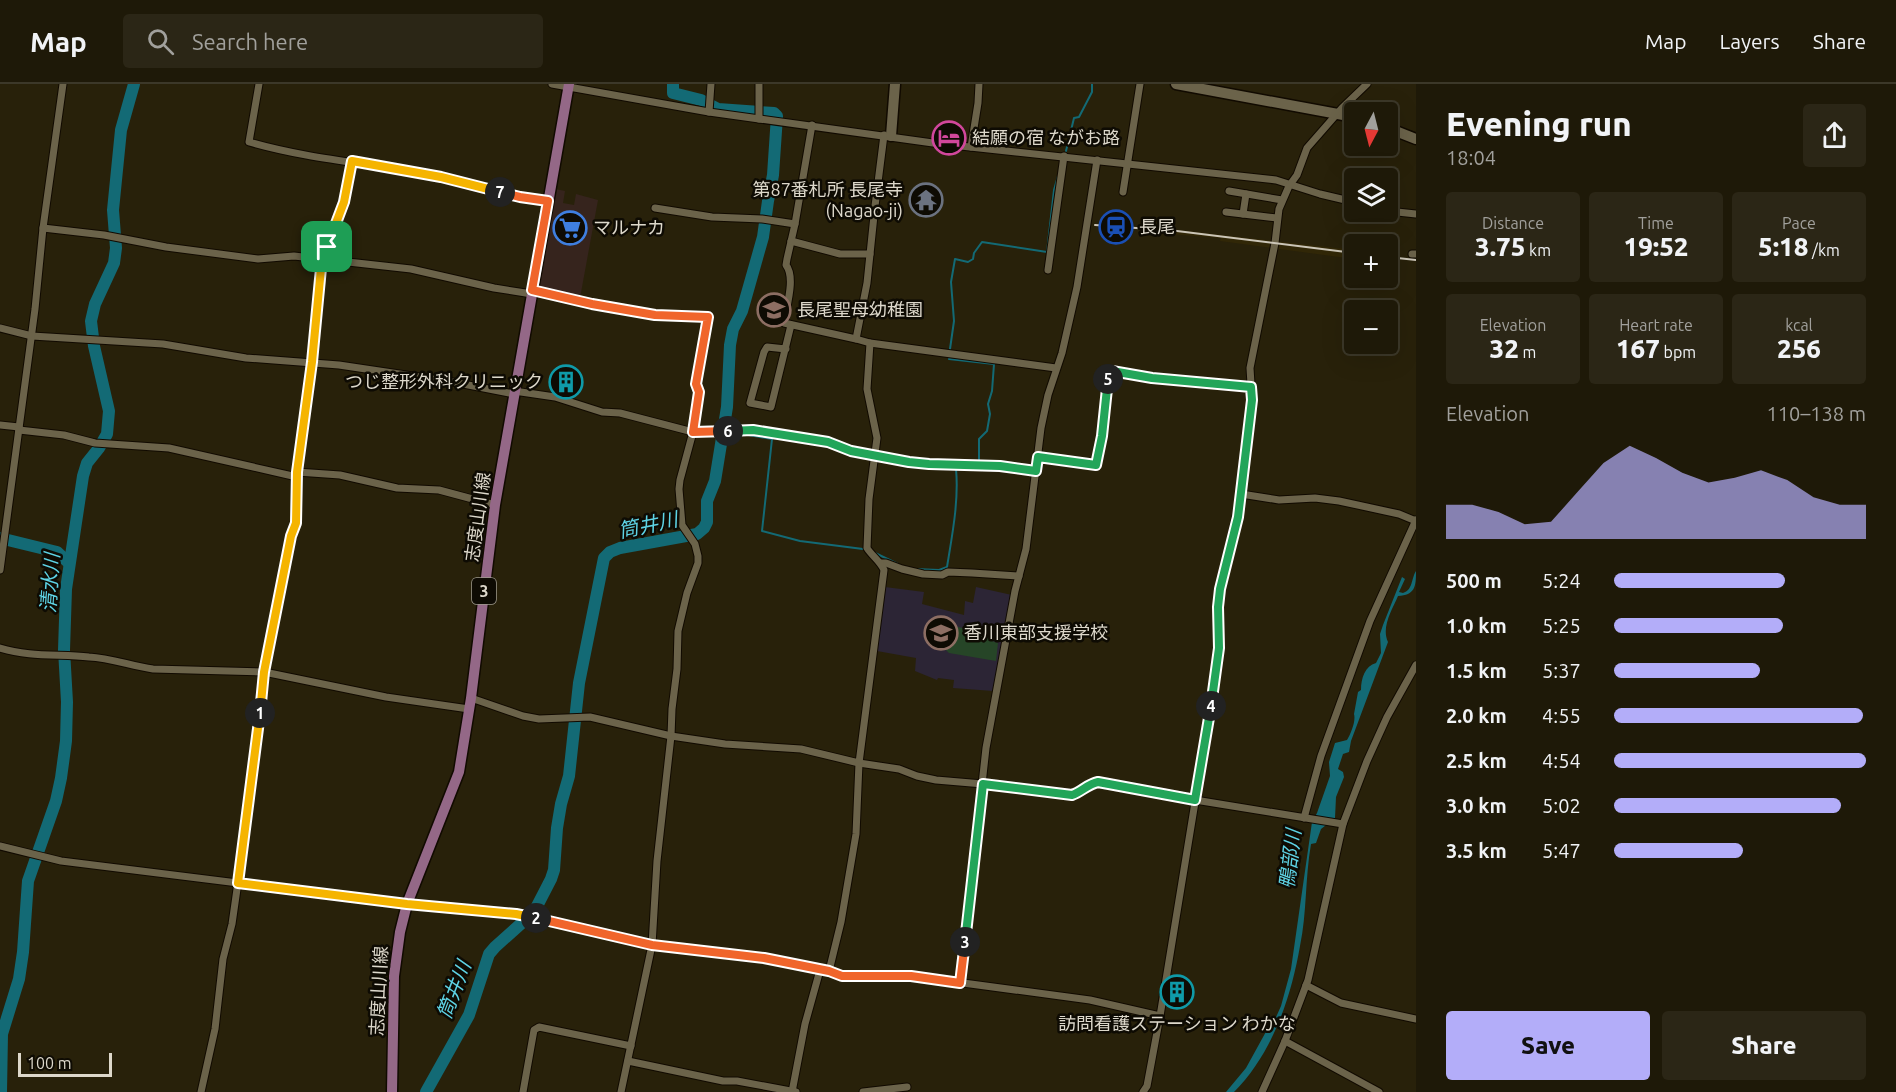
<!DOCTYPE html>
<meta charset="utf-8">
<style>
:root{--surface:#1e1908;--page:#2b2616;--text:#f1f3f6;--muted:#a1a09c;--line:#3c3829;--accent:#b3adf9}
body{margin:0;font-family:Ubuntu,"Noto Sans JP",sans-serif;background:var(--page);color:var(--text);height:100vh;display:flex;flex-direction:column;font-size:22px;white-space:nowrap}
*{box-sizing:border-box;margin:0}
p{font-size:20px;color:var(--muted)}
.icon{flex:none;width:33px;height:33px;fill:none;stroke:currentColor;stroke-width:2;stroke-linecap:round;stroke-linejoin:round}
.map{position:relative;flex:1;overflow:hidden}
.side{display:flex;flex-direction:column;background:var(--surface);width:480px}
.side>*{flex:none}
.needle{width:39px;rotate:187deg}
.tools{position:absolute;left:1344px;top:18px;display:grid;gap:12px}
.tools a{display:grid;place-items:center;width:54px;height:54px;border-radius:6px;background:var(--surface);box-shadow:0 6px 24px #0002,0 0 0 2px var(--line);font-size:30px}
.scale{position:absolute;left:18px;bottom:15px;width:94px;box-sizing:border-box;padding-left:6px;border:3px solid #ddd8cb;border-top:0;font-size:16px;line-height:21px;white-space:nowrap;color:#ddd8cb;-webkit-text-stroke:4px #0e0b03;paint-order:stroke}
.pin{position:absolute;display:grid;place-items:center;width:51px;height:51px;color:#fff;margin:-26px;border-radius:12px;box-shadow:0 3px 9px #0006}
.km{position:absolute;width:30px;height:30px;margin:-15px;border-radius:50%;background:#222;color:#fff;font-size:16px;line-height:30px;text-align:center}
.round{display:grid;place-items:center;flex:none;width:63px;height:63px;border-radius:6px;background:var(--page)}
.summary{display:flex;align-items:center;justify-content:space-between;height:102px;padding:0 30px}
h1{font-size:33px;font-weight:800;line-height:45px}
.stats{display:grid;grid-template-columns:repeat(3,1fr);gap:9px;height:102px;padding:6px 30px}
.stats div{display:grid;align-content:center;border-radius:6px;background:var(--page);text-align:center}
.stats b{font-size:26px;font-weight:800}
.stats small{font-size:16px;font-weight:400}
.stats p{font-size:16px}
.chart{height:168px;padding:12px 30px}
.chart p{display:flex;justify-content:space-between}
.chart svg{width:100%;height:108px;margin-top:6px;fill:var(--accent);opacity:.7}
.cta{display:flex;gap:12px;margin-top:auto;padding:12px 30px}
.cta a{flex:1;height:69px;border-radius:6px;background:var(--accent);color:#111;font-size:24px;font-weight:800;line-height:69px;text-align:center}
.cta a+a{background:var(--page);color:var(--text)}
ul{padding:0 30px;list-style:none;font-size:20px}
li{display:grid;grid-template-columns:96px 72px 1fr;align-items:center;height:45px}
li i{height:15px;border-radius:8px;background:var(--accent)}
header{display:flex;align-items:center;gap:36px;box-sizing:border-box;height:84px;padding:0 30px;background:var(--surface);border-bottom:2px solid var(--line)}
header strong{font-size:28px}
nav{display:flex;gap:33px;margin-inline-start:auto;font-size:21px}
.search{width:420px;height:54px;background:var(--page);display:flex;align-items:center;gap:15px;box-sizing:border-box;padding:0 21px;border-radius:6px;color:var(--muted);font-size:22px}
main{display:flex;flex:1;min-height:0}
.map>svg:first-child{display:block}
</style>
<header>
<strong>Map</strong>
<div class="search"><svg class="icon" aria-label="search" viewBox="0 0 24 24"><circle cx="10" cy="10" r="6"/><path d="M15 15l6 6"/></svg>Search here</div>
<nav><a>Map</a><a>Layers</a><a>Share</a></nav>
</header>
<main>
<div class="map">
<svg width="1416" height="1008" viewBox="0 0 1416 1008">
<rect width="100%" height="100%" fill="#28210a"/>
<polygon fill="#36241d" points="555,105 565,107 563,119 574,121 576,110 598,116 580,214 539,205 537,202"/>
<polygon fill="#312707" points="1142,142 1354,166 1354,175 1220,157 1221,154 1141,148"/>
<polygon fill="#2c2535" points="885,503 924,508 922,520 964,531 965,517 973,519 976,503 1012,511 993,607 953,604 954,596 938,594 937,596 915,587 916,574 877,567"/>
<polygon fill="#264527" points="942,540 989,549 992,557 998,559 996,577 949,569 939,559"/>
<path fill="#136a75" d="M1416,487C1416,503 1415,511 1398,512C1392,526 1381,543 1388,558L1351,657L1349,668L1343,670L1338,685L1343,688L1344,693L1336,713L1335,734L1321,745L1316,759L1311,760C1305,794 1307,829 1300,862C1291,914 1272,970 1234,1008H1226L1246,984L1268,944L1273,940L1281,922L1291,885L1312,738L1317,729L1330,692L1329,678L1335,659L1347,656C1351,649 1356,637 1354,630L1358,608L1361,606C1361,594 1365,582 1376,579L1381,569L1380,550L1383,541L1402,493L1405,495L1399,508L1403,509C1413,506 1411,495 1416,487Z"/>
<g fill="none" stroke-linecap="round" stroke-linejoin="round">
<g stroke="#136a75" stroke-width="2">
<polyline points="1066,67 1074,34 1079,33 1092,8 1092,0"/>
<polyline points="950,265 954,237 951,198 955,175 968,178 973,175 974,169 982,158 1047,168 1054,106 1058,92"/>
<polyline points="949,275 994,280 992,307 988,320 990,330 987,347 979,355 979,378 957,376"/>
<polyline points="721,353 743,350 772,355 762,447 800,457 863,465"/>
<polyline points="873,468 898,480"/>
<path d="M914,485L939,486L947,483C952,452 959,417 956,385"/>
</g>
<g stroke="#136a75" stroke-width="12">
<polyline points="0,454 57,468 69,479"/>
<polyline points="1,1008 2,950 19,895 23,868 28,797 56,717 61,694 66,657 67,618 64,566 66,505 83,392 87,379 99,364 107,350 109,327 94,262 91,237 95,220 114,179 116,164 113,126 121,46 134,0"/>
<polyline points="426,1008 469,931 489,870 495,863 534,828 551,795 554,786 557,744 561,720 569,692 579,599 604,474 610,468 620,464 697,450 704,444 707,438 707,417 715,397 727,323 730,261 733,245 742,227 763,153 768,117 773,91 777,32 774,29 718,25 701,16 673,9 673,0"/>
</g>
<g stroke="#110a00" stroke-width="9">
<g id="street">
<path d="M259,0L249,58C311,76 377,80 440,93C477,100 512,112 548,117"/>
<polyline points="552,0 709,28 933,59 1276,96 1320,110 1354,118"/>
<polyline points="709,28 711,0"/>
<polyline points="759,35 759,0"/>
<path d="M812,41L795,140L787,175L786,181C796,194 786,223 784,239L856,255"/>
<polyline points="971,63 978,19 979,0"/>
<polyline points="1229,107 1282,116"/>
<polyline points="1123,108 1140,0"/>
<polyline points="655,124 712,133 762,135 795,140"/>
<polyline points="1388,127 1416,130"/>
<polyline points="1226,128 1277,134"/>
<polyline points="1243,130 1246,110"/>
<polyline points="43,144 104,151 166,163 258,175 294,172 411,185 494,204 532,210"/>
<polyline points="791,157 840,170 870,170"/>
<polyline points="1412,170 1416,170"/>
<polyline points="1048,186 1064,72"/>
<polyline points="532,206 592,220 655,231 708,233 696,300 699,308 693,348 680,396 679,405 682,441 695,460 698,472 698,479 687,509 678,547 677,585 672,625 671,652 657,777 652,861 621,1008"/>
<polyline points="0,244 32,252 163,260 246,274 339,281 453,298 514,310"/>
<polyline points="870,259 1056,284"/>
<polyline points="786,265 767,263 764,268 750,319 771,323 791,241"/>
<polyline points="514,307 555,313 602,328 620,329 693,348 753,346 828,358 851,367 909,378 929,380 1000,383 1036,387"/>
<polyline points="0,341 19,343"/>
<polyline points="19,346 64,351 95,359 169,364 297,393"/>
<polyline points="1038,373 1096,381 1106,325 1108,289 1112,287 1152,294 1251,303"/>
<polyline points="297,388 340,391 397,404 439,406 495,421"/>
<polyline points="1241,410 1279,416 1315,414 1339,417 1399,430 1416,437"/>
<polyline points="881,479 886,479 902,485 923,490 942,491 948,488 972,489 1019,492"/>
<polyline points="0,486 35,225 43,144 63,0"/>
<path d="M0,564C29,573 58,570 89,573C111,574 131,582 153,585L264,588L386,613L469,625"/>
<path d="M471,614L523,632L539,635L590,633L671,652L725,660L801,665L859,679L899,685L917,692L936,696L983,700L1072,711C1081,707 1088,700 1098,698L1195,716L1343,740"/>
<polyline points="1304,734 1321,672 1370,537 1416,436"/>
<polyline points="0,762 61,777 407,820 526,831 652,861 764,874 829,887 842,892 911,892 1090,916 1160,932 1216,590 1219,564 1218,523 1220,505 1241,410 1252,316 1250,284 1275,159 1279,125 1289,102 1297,91 1307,64 1342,24 1367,0"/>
<path d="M829,887L841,838L856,750L859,679L884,486C880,477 872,472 867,464L869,415L877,354L867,305L870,259L856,255L867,199L875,122L884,51"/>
<polyline points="960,899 986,664 1015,507 1026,465 1041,344 1048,311 1062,269 1077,203 1097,76"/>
<polyline points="1306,901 1341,919 1416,935"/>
<polyline points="1285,957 1379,1008"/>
<polyline points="628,977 723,997 737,997 796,1008"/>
<polyline points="201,1008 215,945 223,875 232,840 250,714 264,588 291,452 296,439 297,388 312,278 323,175 344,118 352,77"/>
<polyline points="523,1008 534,946 539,943 631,962"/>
<polyline points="792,1008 805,940 820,886"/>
<polyline points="863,1008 907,1003"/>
<polyline points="1143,1008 1147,1002 1160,932"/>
<polyline points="1262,1008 1285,957 1308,896 1343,740 1367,677 1387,633 1416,581"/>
</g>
</g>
<g stroke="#110a00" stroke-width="13">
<g id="secondary">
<polyline points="1176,0 1354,33"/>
<polyline points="1388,44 1416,55"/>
<polyline points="891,52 895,0"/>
</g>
</g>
<g stroke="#110a00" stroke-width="13">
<polyline id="primary" points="392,1008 394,892 400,848 407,820 459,688 471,614 495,421 569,0"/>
</g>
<use href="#street" stroke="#6b634a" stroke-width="7"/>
<use href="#secondary" stroke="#6b634a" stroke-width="10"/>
<use href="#primary" stroke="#946887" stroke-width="10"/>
<g stroke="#cbc5b7" stroke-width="2">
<polyline points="1095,141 1177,147 1354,169"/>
<polyline points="1388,173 1416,176"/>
</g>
</g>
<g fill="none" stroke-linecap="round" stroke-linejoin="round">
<g stroke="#fff" stroke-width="12">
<polyline id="split-1" points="260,629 264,588 291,452 296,439 297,388 312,278 322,174 327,163"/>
</g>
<g stroke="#fff" stroke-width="12">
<polyline id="split-2" points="260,629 238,799 407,820 516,830 536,834"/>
</g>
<g stroke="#fff" stroke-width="12">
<polyline id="split-3" points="536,834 652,861 764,874 829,887 842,892 911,892 960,899 965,858"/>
</g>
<g stroke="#fff" stroke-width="12">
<path id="split-4" d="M965,858L983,700L1072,711C1081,708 1088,700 1098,698L1195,716L1211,622"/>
</g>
<g stroke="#fff" stroke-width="12">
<polyline id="split-5" points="1108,295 1108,289 1112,287 1152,294 1251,303 1252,316 1238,433 1220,505 1218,523 1219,564 1211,622"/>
</g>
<g stroke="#fff" stroke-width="12">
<polyline id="split-6" points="728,347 753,346 828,358 851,367 909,378 929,380 1000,382 1036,387 1038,373 1096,381 1102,352 1108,295"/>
</g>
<g stroke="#fff" stroke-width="12">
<polyline id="split-7" points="500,108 520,113 548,117 532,206 592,220 655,231 708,233 696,300 699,308 693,348 728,347"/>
</g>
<g stroke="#fff" stroke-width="12">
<polyline id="split-8" points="327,163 344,118 352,77 441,93 500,108"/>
</g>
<use href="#split-1" stroke="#f5b400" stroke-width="8"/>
<use href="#split-2" stroke="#f5b400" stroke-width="8"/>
<use href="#split-3" stroke="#f0652b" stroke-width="8"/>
<use href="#split-4" stroke="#22a559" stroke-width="8"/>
<use href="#split-5" stroke="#22a559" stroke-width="8"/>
<use href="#split-6" stroke="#22a559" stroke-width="8"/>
<use href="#split-7" stroke="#f0652b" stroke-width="8"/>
<use href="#split-8" stroke="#f5b400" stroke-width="8"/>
</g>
<defs>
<g id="hotel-ring" transform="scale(1.725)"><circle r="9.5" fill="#0e0b03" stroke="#d1479c" stroke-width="1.5"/><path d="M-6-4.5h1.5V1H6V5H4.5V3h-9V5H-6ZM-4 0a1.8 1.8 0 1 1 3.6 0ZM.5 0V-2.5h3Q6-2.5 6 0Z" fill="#d1479c"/></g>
<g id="temple-ring" transform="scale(1.725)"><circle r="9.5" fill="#0e0b03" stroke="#6b7280" stroke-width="1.5"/><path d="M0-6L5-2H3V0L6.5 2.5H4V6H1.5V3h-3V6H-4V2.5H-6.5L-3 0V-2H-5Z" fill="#6b7280"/></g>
<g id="station-ring" transform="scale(1.725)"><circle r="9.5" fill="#0e0b03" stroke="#1a4fb4" stroke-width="1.5"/><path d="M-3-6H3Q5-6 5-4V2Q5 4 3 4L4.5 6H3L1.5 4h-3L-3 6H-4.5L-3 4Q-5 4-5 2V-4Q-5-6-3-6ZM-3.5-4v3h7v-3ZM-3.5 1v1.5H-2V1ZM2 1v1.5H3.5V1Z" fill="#1a4fb4"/></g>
<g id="supermarket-ring" transform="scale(1.725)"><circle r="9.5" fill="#0e0b03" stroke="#3f7fe0" stroke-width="1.5"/><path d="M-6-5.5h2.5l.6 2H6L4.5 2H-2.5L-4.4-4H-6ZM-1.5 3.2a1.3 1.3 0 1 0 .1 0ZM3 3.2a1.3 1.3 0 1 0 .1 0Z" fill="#3f7fe0"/></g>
<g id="school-ring" transform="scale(1.725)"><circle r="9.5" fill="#0e0b03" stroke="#8d6e63" stroke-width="1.5"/><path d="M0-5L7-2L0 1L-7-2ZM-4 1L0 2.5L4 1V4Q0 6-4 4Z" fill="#8d6e63"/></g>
<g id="building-ring" transform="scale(1.725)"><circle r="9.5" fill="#0e0b03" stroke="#0f9aa8" stroke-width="1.5"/><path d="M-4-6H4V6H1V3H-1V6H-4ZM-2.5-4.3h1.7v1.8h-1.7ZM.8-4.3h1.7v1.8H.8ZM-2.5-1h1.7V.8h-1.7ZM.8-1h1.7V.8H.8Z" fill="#0f9aa8"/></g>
</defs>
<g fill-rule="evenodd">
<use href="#hotel-ring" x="949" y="54"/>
<use href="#temple-ring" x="926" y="116"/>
<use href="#station-ring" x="1116" y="143"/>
<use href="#supermarket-ring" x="570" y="144"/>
<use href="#school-ring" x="774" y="226"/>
<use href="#building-ring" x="566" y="298"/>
<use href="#school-ring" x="941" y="549"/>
<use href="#building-ring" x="1177" y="908"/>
</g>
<g text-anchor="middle" stroke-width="5" stroke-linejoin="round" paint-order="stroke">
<rect fill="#0e0b03" stroke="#9f9a8f" stroke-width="1.5" x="472" y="494" width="24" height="26" rx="4.5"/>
<g font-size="16" font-weight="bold" fill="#ddd8cb">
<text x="484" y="513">3</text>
</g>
<g font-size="18" fill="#ddd8cb" stroke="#0e0b03" text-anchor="start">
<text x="972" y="60">結願の宿 ながお路</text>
<text x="903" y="112" text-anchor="end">第87番札所 長尾寺<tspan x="903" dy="21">(Nagao-ji)</tspan></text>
<text x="1139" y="149">長尾</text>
<text x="593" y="150">マルナカ</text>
<text x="797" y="232">長尾聖母幼稚園</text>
<text x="543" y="304" text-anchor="end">つじ整形外科クリニック</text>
<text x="964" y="555">香川東部支援学校</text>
<text x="1177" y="946" text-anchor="middle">訪問看護ステーション わかな</text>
</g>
<g font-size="18" fill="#ddd8cb" stroke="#0e0b03">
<text transform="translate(478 433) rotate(-82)" y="6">志度山川線</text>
<text transform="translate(379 907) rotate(-87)" y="6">志度山川線</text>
</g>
<g font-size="20" font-style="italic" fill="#5ed3e5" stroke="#0e0b03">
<text transform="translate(648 441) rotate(-12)" y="7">筒井川</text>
<text transform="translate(50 499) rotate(-86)" y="7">清水川</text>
<text transform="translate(1290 775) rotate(-83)" y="7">鴨部川</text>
<text transform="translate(454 906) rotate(-69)" y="7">筒井川</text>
</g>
</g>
</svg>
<div class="tools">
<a><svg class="needle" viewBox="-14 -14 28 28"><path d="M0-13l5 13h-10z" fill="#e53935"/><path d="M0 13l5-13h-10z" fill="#a1a09c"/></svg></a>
<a><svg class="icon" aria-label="layers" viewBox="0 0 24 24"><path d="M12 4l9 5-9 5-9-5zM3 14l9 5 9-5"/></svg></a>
<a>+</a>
<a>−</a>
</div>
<div class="scale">100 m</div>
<div class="pin" style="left:327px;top:163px;background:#1e9e55"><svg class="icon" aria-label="arrive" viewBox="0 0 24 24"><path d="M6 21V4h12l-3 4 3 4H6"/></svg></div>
<b class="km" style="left:260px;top:629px">1</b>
<b class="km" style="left:536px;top:834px">2</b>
<b class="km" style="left:965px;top:858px">3</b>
<b class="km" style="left:1211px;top:622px">4</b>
<b class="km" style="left:1108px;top:295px">5</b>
<b class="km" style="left:728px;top:347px">6</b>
<b class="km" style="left:500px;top:108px">7</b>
</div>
<section class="side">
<div class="summary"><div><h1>Evening run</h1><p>18:04</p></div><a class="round"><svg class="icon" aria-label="share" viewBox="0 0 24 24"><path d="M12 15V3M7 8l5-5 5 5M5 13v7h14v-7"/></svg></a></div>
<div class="stats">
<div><p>Distance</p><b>3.75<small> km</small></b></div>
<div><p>Time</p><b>19:52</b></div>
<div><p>Pace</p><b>5:18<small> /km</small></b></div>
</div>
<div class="stats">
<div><p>Elevation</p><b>32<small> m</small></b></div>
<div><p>Heart rate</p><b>167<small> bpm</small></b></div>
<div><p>kcal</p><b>256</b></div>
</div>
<div class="chart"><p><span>Elevation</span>110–138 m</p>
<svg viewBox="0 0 160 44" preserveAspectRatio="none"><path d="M0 44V30L10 30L20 33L30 38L40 37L50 25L60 13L70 6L80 11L90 17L100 21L110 19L120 16L130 20L140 27L150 30L160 30V44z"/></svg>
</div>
<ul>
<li><b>500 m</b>5:24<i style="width:68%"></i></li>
<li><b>1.0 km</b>5:25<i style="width:67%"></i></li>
<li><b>1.5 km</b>5:37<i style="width:58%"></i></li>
<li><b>2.0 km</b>4:55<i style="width:99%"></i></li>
<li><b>2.5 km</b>4:54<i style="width:100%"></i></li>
<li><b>3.0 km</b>5:02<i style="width:90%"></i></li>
<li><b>3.5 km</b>5:47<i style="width:51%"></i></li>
</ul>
<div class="cta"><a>Save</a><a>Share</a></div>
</section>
</main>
